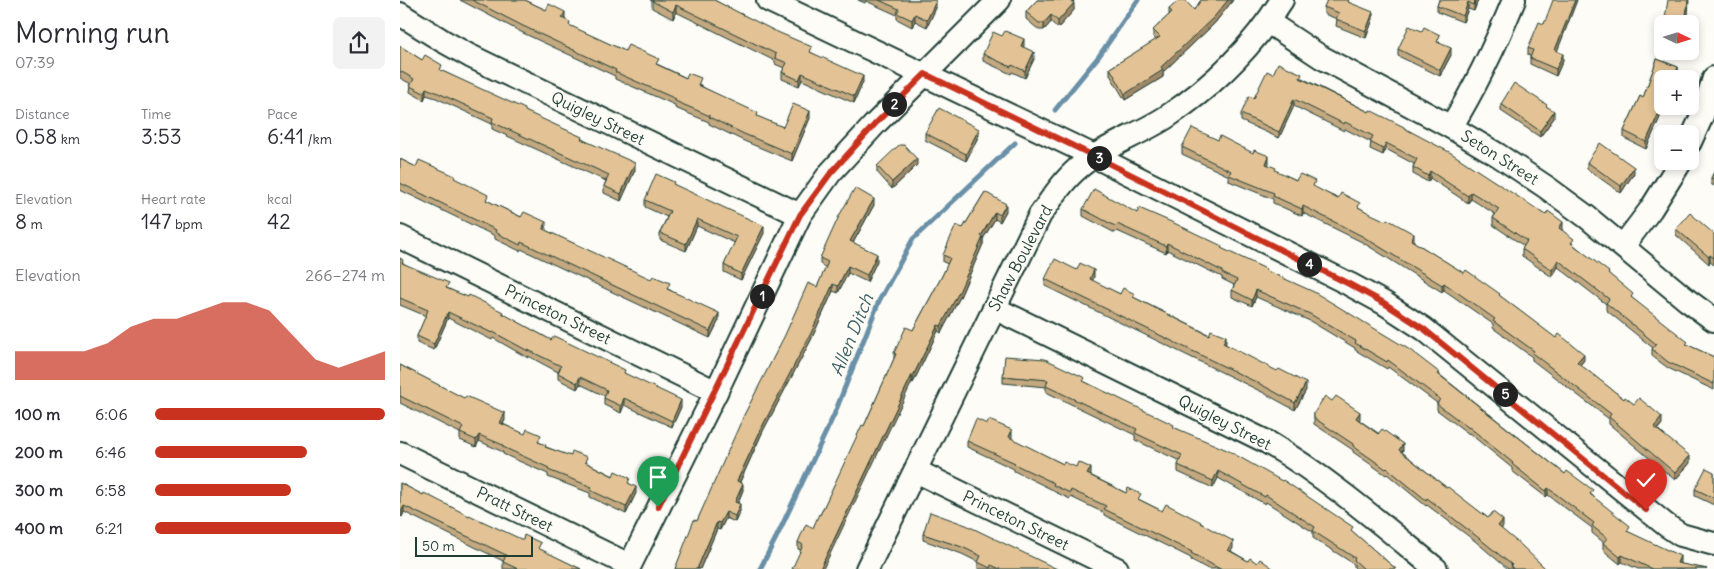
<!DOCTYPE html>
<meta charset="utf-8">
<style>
:root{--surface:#fff;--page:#f2f2f3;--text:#2b2b33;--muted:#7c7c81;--accent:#c8321e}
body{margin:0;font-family:Delius,sans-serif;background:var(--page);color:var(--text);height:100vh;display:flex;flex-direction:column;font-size:19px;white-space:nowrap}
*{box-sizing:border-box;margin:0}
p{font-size:16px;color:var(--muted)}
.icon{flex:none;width:28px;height:28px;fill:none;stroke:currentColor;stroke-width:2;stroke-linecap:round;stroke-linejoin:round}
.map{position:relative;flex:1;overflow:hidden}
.details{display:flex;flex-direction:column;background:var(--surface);width:400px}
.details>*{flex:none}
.needle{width:32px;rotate:94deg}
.buttons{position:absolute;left:1254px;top:15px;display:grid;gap:10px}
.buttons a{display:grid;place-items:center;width:45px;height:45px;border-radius:8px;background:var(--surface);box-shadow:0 2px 8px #0003;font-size:25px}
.scale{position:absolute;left:15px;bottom:12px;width:118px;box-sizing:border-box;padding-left:5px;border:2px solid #1f3d34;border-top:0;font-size:14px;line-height:18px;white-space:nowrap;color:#1f3d34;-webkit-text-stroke:4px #fdfcf7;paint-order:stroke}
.pin{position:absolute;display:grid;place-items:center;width:42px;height:42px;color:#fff;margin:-51px -21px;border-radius:50% 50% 50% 0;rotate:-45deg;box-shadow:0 0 5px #0007}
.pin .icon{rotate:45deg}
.km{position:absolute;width:25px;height:25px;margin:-12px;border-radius:50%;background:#222;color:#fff;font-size:14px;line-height:25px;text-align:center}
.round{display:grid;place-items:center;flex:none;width:52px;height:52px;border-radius:8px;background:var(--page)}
.overview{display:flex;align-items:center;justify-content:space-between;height:85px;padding:0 15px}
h1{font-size:28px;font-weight:600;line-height:38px}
.metrics{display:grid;grid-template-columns:repeat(3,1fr);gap:8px;height:85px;padding:5px 15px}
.metrics div{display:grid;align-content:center}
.metrics b{font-size:21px;font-weight:600}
.metrics small{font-size:14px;font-weight:400}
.metrics p{font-size:14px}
.chart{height:140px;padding:10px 15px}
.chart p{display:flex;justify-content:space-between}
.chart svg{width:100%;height:90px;margin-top:5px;fill:var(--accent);opacity:.7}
ul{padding:0 15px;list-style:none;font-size:16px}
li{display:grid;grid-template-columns:80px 60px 1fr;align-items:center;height:38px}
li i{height:12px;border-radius:6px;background:var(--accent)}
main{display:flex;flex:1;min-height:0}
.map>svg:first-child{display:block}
</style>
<main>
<section class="details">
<div class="overview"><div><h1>Morning run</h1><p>07:39</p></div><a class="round"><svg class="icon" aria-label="share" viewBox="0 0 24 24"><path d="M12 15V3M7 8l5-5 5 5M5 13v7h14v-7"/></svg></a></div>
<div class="metrics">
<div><p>Distance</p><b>0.58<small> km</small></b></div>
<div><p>Time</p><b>3:53</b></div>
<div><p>Pace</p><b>6:41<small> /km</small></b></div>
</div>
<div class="metrics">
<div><p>Elevation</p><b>8<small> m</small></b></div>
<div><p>Heart rate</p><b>147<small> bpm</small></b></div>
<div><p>kcal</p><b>42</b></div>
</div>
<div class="chart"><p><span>Elevation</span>266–274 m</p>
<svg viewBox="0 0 160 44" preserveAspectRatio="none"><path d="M0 44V30L10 30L20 30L30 30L40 26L50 18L60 14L70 14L80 10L90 6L100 6L110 10L120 22L130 34L140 38L150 34L160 30V44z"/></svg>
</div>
<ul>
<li><b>100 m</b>6:06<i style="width:100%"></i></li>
<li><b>200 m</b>6:46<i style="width:66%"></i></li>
<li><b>300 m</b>6:58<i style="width:59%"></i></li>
<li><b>400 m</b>6:21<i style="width:85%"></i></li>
</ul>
</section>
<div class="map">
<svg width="1314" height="569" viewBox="0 0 1314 569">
<rect width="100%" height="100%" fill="#fdfcf7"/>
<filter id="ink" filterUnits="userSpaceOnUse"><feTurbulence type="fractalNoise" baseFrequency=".02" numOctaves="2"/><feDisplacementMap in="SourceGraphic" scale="10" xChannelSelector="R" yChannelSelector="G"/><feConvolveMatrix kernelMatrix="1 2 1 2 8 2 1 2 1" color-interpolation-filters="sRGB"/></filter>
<g filter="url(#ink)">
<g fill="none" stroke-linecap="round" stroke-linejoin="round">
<g stroke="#6990a7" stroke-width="5">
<polyline points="655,110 699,56 738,0"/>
<polyline points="360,569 377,536 434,415 479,301 513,239 615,143"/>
</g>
<g stroke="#1f3d34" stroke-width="26">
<g id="minor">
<polyline points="368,0 694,156 949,284 984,303 1024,329 1266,525 1281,535 1314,544"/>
<polyline points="0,14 43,41 70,56 400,215"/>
<polyline points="868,22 921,57 1051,127 1098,155 1146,187 1187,217 1287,300 1314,320"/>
<path d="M1051,127C1076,86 1096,44 1114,0"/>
<polyline points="1290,142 1302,116 1314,78"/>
<polyline points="0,237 316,392"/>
<polyline points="1223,246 1251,209 1281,161"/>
<path d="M594,308L867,442C928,478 981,524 1036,569"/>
<polyline points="0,453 229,565"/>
<polyline points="516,471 717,569"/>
<polyline points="228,569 316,392 400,215 430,173 476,123 599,0"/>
<path d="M467,569L640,215C651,200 661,183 676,170C702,146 738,136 768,116C813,86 853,46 882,0"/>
</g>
</g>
<use href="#minor" stroke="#fdfcf7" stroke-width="22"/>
</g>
<g fill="#c3a880" stroke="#1f3d34">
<polygon points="60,0 125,0 146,10 165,18 165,20 170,26 225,51 259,65 301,85 301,86 358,117 383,127 410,118 392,161 344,141 309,124 309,122 275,108 275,105 215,79 215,76 123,33"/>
<polygon points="250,0 314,0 412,53 463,82 454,103 402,80 399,86 382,79 382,72 384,68 375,64 375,61 276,12 273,19 252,8 252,1"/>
<polygon points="458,0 534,0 536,8 527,27 515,21 512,27 497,19 497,15 466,1 465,3"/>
<polygon points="637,0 675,0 673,2 674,10 658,28 651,22 644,30 639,30 626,19 626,12"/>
<polygon points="801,0 833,0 814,24 763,72 763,77 725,100 710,75 710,68 756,40 753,37 753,30 769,15 769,9 794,10"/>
<polygon points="1039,0 1078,0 1074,11 1068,9 1063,22 1037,12 1037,6"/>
<polygon points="1177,0 1157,51 1163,60 1156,76 1130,64 1130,56 1128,55 1128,48 1144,24"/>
<polygon points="950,3 973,19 966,38 936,26 937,19 924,14 924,7"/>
<polygon points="1262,29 1262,46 1261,46 1261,39"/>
<polygon points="1040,42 1039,43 1051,55 1040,76 998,56 998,49"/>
<polygon points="0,46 22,60 42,71 182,139 235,170 221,201 204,193 204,186 206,181 92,129 92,124 36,98 26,95 24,100 10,92 11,84 0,78"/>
<polygon points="624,46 623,47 634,59 625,78 612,72 611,74 583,61 583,54"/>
<polygon points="1257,59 1278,67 1278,73 1276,79 1262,79 1262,106 1265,106 1246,149 1224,138 1224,131 1240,96 1243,98"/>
<polygon points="873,74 902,78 969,112 1004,128 1163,228 1162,231 1174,245 1209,274 1233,299 1288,345 1314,357 1314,390 1268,368 1252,356 1252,349 1253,348 1206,310 1206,304 1158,267 1152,277 1122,256 1122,249 1124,246 1093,225 1093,218 1095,214 1071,199 1068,203 1030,178 1028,182 1013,174 1013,167 1014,164 986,149 983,155 970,149 971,142 945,129 944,131 894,106 879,138 841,121 841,114"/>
<polygon points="1101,104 1147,107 1154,118 1140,137 1101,111"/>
<polygon points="525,133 579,135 566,161 525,140"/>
<polygon points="818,140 869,163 868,165 876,171 960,208 1100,296 1184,360 1180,365 1224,399 1234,404 1262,424 1258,429 1290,463 1275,480 1209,424 1209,419 1132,360 1132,357 1093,328 1093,324 1044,290 1042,292 962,242 903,213 902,216 873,203 873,199 829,181 829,176 782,154 782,147"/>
<polygon points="0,159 16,167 55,179 88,201 146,229 145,230 270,290 319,320 310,338 121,249 120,251 95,239 95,236 0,190"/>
<polygon points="1187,162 1234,173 1221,193 1187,169"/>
<polygon points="517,165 492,189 477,172 477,166"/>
<polygon points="1314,172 1314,186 1311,184 1311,178"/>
<polygon points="274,185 364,233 341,280 324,272 324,265 335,243 297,226 286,251 260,240 260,233 267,217 245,207 245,200"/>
<polygon points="585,192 606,211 600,222 595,219 583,239 583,244 560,297 541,333 538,331 513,383 512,382 401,550 398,549 398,542 413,528 420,515 464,426 494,359 494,353 513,330 542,276 548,264 543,262 543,255 563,228"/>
<polygon points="474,205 453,243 477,261 467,282 448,273 438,293 433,291 411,340 363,431 340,482 343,490 338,503 340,511 335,522 326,518 320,530 317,529 300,569 275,569 297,521 417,287 426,268 420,264 420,258"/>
<polygon points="683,209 737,213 822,249 866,270 1040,375 1193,496 1230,533 1280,563 1280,564 1307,569 1238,569 1222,562 1220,564 1203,550 1203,542 1192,533 1192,528 1148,495 1146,497 1112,471 1112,468 1069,433 1069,434 1037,410 1037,403 988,367 987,369 955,350 955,348 910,321 856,297 852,306 832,297 832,290 834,285 822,279 822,277 767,250 766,253 717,231 715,233 683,216"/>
<polygon points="1276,229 1314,234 1314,265 1310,262 1309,264 1276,235"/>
<polygon points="0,258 3,263 49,289 103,314 151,340 225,374 281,407 272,427 224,405 221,413 204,405 204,398 205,396 180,384 177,389 158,379 158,372 128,356 128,358 93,338 92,340 48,318 34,350 17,343 17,336 26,316 0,305"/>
<polygon points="694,277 692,281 720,294 735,298 826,343 825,344 906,390 895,410 862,392 645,286 645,279"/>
<polygon points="0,365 105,420 103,424 141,443 146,447 187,463 230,484 236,493 226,514 190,497 190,493 148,477 148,474 103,454 103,452 79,441 76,447 60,440 60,433 0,403"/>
<polygon points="603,376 685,382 774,427 953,532 996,569 956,569 954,567 954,564 913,538 913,532 866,502 865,504 818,478 813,488 778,472 778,465 780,461 735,440 735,435 646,392 646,387 603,383"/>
<polygon points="932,401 960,419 959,420 1003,450 1002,452 1047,488 1088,518 1103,527 1101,529 1146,569 1108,569 1075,541 1027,505 1026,506 987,474 986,475 953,452 953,450 914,424 914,413"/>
<polygon points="587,424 612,437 611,439 663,464 691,474 690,475 762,511 801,523 833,548 831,551 848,561 874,569 808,569 791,560 791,558 704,515 704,513 671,497 670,499 653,491 653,490 614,471 614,469 567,447 567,441"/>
<polygon points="1314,472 1314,505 1295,496 1295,489"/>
<polygon points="0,483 23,495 181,569 103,569 103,561 4,512 2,517 0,516"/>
<polygon points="523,534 657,569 578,569 578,562 562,554 523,540"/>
</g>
<g fill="#9f8868" stroke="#1f3d34">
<polygon points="828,0 833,0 814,24 763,72 763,77 725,100 725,94 761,67"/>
<polygon points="1075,0 1078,0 1074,11 1074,5"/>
<polygon points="1175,0 1177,0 1155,57 1155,50"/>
<polygon points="1288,0 1289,0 1288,16 1286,24 1285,24"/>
<polygon points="536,1 536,8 527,27 527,20"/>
<polygon points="1068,2 1068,9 1063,22 1063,16"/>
<polygon points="674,3 674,10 658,28 658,21"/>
<polygon points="276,5 276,12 273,19 273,12"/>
<polygon points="165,12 165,18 162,25 162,18"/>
<polygon points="973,12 973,19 966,38 966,31"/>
<polygon points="515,14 515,21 512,27 512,20"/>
<polygon points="651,15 651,22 644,30 644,23"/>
<polygon points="624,39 624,46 621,53 621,46"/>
<polygon points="1051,48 1051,55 1040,76 1040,70"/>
<polygon points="634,52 634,59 625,78 625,71"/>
<polygon points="1163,54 1163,60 1156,76 1156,69"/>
<polygon points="1278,67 1278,73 1276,79 1274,79"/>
<polygon points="402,73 402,80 399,86 399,80"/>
<polygon points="463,76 463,82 454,103 454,96"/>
<polygon points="26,88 26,95 24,100 24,93"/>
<polygon points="894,99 894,106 879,138 879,132"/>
<polygon points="1262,106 1265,106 1246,149 1246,142"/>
<polygon points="410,111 410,118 392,161 392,154"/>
<polygon points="1154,111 1154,118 1140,137 1140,131"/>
<polygon points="579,129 579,135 566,161 566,154"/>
<polygon points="986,143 986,149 983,155 983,149"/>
<polygon points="869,156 869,163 866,171 866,164"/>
<polygon points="517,159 517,165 492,189 492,182"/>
<polygon points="235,163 235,170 221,201 221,194"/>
<polygon points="1234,167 1234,173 1221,193 1221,186"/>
<polygon points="1030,171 1030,178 1028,182 1028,176"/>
<polygon points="1071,192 1071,199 1068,203 1068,196"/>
<polygon points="474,199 474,205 450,248 450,241"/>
<polygon points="606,204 606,211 600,222 600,215"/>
<polygon points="903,206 903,213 902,216 902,209"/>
<polygon points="595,212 595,219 583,239 583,244 560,297 541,333 541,326 581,236"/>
<polygon points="297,219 297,226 286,251 286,244"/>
<polygon points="146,222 146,229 143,235 143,229"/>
<polygon points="1163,222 1163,228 1159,235 1159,228"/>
<polygon points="364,226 364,233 341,280 341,274"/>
<polygon points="1014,234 1014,241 1011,247 1011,240"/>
<polygon points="767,243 767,250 766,253 766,246"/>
<polygon points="477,254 477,261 467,282 467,275"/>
<polygon points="1310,255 1310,262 1309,264 1309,257"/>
<polygon points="1158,260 1158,267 1152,277 1152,270"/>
<polygon points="448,266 448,273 438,293 438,286"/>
<polygon points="694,270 694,277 690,286 690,279"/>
<polygon points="1044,283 1044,290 1042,292 1042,285"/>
<polygon points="433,284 433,291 411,340 363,431 337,488 337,481 363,425"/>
<polygon points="856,290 856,297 852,306 852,300"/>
<polygon points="48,312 48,318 34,350 34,344"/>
<polygon points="319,313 319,320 310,338 310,331"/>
<polygon points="538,325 538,331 513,383 513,376"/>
<polygon points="826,336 826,343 823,350 823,343"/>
<polygon points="1184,354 1184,360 1177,369 1177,362"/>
<polygon points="512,375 512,382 423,569 420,569"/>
<polygon points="180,377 180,384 177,389 177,383"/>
<polygon points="906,383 906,390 895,410 895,403"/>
<polygon points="224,398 224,405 221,413 221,406"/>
<polygon points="281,400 281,407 272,427 272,421"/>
<polygon points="960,412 960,419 956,425 956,418"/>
<polygon points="105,413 105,420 100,430 100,423"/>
<polygon points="1262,417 1262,424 1254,433 1254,427"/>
<polygon points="612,430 612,437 609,444 609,437"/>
<polygon points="79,435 79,441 76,447 76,440"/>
<polygon points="1003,444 1003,450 999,456 999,450"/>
<polygon points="1290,456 1290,463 1275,480 1275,473"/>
<polygon points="691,468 691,474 687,481 687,474"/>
<polygon points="818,471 818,478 813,488 813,481"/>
<polygon points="343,484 343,490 335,509 335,502"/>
<polygon points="236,487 236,493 226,514 226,507"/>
<polygon points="1148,488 1148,495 1146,497 1146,491"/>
<polygon points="340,504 340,511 335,522 335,516"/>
<polygon points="4,506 4,512 2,517 2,510"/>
<polygon points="326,512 326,518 320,530 320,523"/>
<polygon points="1103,520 1103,527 1098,533 1098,526"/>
<polygon points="317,522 317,529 300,569 297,569"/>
<polygon points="833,541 833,548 828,557 828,550"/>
<polygon points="1222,555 1222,562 1220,564 1220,557"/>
<polygon points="1280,556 1280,563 1277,569 1277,563"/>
</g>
<g fill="#e3c395" stroke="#1f3d34">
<polygon points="72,0 125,0 146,10 149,4 165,12 162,18 170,22 169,25 225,51 228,45 259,59 256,64 286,78 288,73 301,78 298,85 358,113 357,116 383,127 393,104 410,111 392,154 344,134 309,117 310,116 275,101 276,99 215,72 216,70 123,26"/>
<polygon points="253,0 314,0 373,30 412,47 410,52 463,76 454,96 402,73 399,80 382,72 387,63 375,58 376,54 276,5 273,12 252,1"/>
<polygon points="479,0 534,0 536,1 527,20 515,14 512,20 497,13 499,9"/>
<polygon points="637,0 670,0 674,3 658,21 651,15 644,23 639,23 626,12"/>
<polygon points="779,0 785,0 794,10 801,0 828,0 814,17 761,67 763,70 725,94 710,68 760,37 753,30 772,12 769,9"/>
<polygon points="927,0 949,0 948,2 973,12 966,31 936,19 939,13 924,7"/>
<polygon points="1039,0 1075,0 1074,5 1068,2 1063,16 1037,6"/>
<polygon points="1153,0 1175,0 1155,50 1163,54 1156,69 1130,58 1133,50 1128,48 1139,22 1144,24"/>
<polygon points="1268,0 1288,0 1285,24 1264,24"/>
<polygon points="1009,26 1022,31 1024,27 1040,35 1037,42 1051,48 1040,70 998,49"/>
<polygon points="1262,29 1262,40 1261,39"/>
<polygon points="605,31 624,39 621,46 634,52 625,71 612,65 611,67 583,54 593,32 602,36"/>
<polygon points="0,46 22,60 25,55 42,65 40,70 125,109 125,111 182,137 181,139 235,163 221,194 204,186 209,175 92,122 93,118 36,92 26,88 24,93 10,86 14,79 0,71"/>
<polygon points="1257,59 1278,67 1274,79 1262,79 1262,106 1246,142 1224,131 1240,96 1243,98"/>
<polygon points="878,63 902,74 900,78 969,112 970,110 1004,127 1004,128 1051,153 1146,215 1148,211 1163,222 1159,228 1174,239 1171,243 1209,272 1208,273 1233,294 1231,297 1288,342 1286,344 1314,357 1314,384 1268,362 1252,349 1256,344 1206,303 1209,299 1158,260 1152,270 1122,249 1127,241 1093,218 1099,209 1071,192 1068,196 1030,171 1028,176 1013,167 1017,159 986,143 983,149 970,142 973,136 945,122 944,124 894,99 879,132 841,114 849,96 854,98 867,71 873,74"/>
<polygon points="1114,83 1147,105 1146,106 1154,111 1140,131 1101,104"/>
<polygon points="539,108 579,129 566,154 525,133"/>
<polygon points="792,128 818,140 820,136 853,153 854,150 869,156 866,164 876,168 875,170 896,180 900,174 915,181 913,186 938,199 941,193 960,203 958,207 969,213 986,221 987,219 1014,234 1011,240 1064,273 1066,270 1100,294 1099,295 1156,338 1159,334 1184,354 1177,362 1224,399 1225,397 1234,404 1239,398 1262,417 1254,427 1290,456 1275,473 1209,417 1211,414 1132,353 1134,351 1093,321 1095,319 1044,283 1042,285 962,236 903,206 902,209 873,196 874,193 829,175 831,171 782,147"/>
<polygon points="1200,143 1234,167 1221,186 1187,162"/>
<polygon points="499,145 504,145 517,159 492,182 477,166"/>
<polygon points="0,159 16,167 19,160 55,176 54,178 88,195 86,200 121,217 124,212 146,222 143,229 251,279 253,276 270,283 267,289 319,313 310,331 121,242 120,245 95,232 96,230 0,183"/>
<polygon points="1314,172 1314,179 1311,178"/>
<polygon points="256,174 274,182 273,184 364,226 341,274 324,265 337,237 297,219 286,244 260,233 270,211 245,200"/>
<polygon points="455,188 474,199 450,241 477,254 467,275 448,266 438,286 433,284 411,333 363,425 337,481 343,484 335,502 340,504 335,516 326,512 320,523 317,522 297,569 275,569 294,520 297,521 344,415 385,335 408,283 417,287 428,262 420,258 439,216"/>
<polygon points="694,189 737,213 739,208 776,224 822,246 821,248 866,269 865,270 914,292 1010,350 1040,373 1038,374 1165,474 1167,471 1193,490 1190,494 1230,526 1227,531 1280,556 1277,563 1307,569 1252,569 1222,555 1220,557 1203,543 1207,538 1192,526 1194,523 1148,488 1146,491 1112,464 1113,463 1069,427 1069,428 1037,404 1040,399 988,360 987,362 955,343 956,341 910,314 856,290 852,300 832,290 837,280 822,273 822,271 767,243 766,246 717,224 715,226 683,209"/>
<polygon points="585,192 606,204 600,215 595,212 581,236 583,237 560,290 541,326 538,325 513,376 512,375 420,569 392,569 403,545 398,542 406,524 413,528 419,514 420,515 462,425 464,426 496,354 494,353 506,327 513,330 542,276 550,258 543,255 556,225 563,228"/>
<polygon points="1290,213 1314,234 1314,258 1310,255 1309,257 1276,229"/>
<polygon points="0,258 3,260 2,263 49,283 46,288 68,297 69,295 103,312 102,313 151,340 154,336 225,370 224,373 281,400 272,421 224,398 221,406 204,398 207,390 180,377 177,383 158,373 161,366 128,350 128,351 93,332 92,333 48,312 34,344 17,336 28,310 0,298"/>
<polygon points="655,259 677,270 680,263 694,270 690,279 720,294 723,288 735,294 733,297 809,335 811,330 826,336 823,343 877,371 879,369 906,383 895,403 862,385 645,279"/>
<polygon points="605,356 645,359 685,378 683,381 774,425 773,427 827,450 882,481 883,480 953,527 951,530 996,569 964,569 954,560 955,558 913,531 915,527 866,495 865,497 818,471 813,481 778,465 782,455 735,433 737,429 646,386 648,380 603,376"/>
<polygon points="0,365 64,398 66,396 105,413 100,423 125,434 127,429 141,435 138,442 146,445 145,447 171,456 172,451 187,457 185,462 213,476 215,471 230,478 228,483 236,487 226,507 190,490 192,487 148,470 149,468 103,447 103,445 79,435 76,440 60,433 63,427 0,396"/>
<polygon points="925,396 932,401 936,396 960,412 956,418 978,434 982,429 1003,444 999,450 1047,488 1048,487 1088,518 1093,512 1103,520 1098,526 1121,545 1146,569 1113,569 1111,566 1112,565 1075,535 1027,498 1026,500 987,468 986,469 953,446 953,444 914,418 914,413"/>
<polygon points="576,419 587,424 589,420 612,430 609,437 663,464 664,462 676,467 678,462 691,468 687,474 726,493 728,488 741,494 738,499 762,511 766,504 801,522 800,523 833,541 828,550 848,561 850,558 857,563 860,559 874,569 820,569 791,553 792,552 704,509 706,506 671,490 670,493 653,485 654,483 614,464 615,463 567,441"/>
<polygon points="1306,468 1314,472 1314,498 1295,489"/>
<polygon points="0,483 23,495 24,493 69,516 69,515 123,540 124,535 141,543 138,548 181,569 118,569 103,562 106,555 4,506 2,510 0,509"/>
<polygon points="530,512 566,525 657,569 600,569 591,565 590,568 578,562 581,556 562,547 523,534"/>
</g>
</g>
<g fill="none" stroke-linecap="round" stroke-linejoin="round" filter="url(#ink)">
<g stroke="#fff" stroke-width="10">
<polyline id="route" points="258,507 400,215 430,174 476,123 525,74 694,156 949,284 984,303 1024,329 1246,510"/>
</g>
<use href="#route" stroke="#c8321e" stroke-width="6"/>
</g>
<g text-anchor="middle" stroke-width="4" stroke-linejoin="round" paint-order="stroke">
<g font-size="16" fill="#1f3d34" stroke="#fdfcf7">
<text transform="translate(198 118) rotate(26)" y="6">Quigley Street</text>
<text transform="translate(1100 157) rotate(32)" y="6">Seton Street</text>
<text transform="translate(620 258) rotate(-62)" y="6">Shaw Boulevard</text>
<text transform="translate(158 314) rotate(26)" y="6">Princeton Street</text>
<text transform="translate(825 422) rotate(27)" y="6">Quigley Street</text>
<text transform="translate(115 509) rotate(26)" y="6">Pratt Street</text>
<text transform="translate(616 520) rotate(26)" y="6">Princeton Street</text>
</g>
<g font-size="18" font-style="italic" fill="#3e6064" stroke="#fdfcf7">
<text transform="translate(452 335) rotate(-68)" y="6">Allen Ditch</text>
</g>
</g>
</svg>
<div class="buttons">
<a><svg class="needle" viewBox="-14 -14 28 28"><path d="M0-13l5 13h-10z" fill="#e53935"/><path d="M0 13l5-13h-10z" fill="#7c7c81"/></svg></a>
<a>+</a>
<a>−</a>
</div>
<div class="scale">50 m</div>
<div class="pin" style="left:258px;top:507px;background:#1e9e55"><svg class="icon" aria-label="arrive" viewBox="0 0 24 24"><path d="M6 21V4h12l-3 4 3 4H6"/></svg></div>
<div class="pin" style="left:1246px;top:510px;background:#d93025"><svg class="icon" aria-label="check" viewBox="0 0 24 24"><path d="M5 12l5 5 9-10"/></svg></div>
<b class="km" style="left:362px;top:296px">1</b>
<b class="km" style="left:494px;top:104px">2</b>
<b class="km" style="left:699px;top:158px">3</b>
<b class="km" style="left:909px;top:264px">4</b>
<b class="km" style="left:1105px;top:394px">5</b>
</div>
</main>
